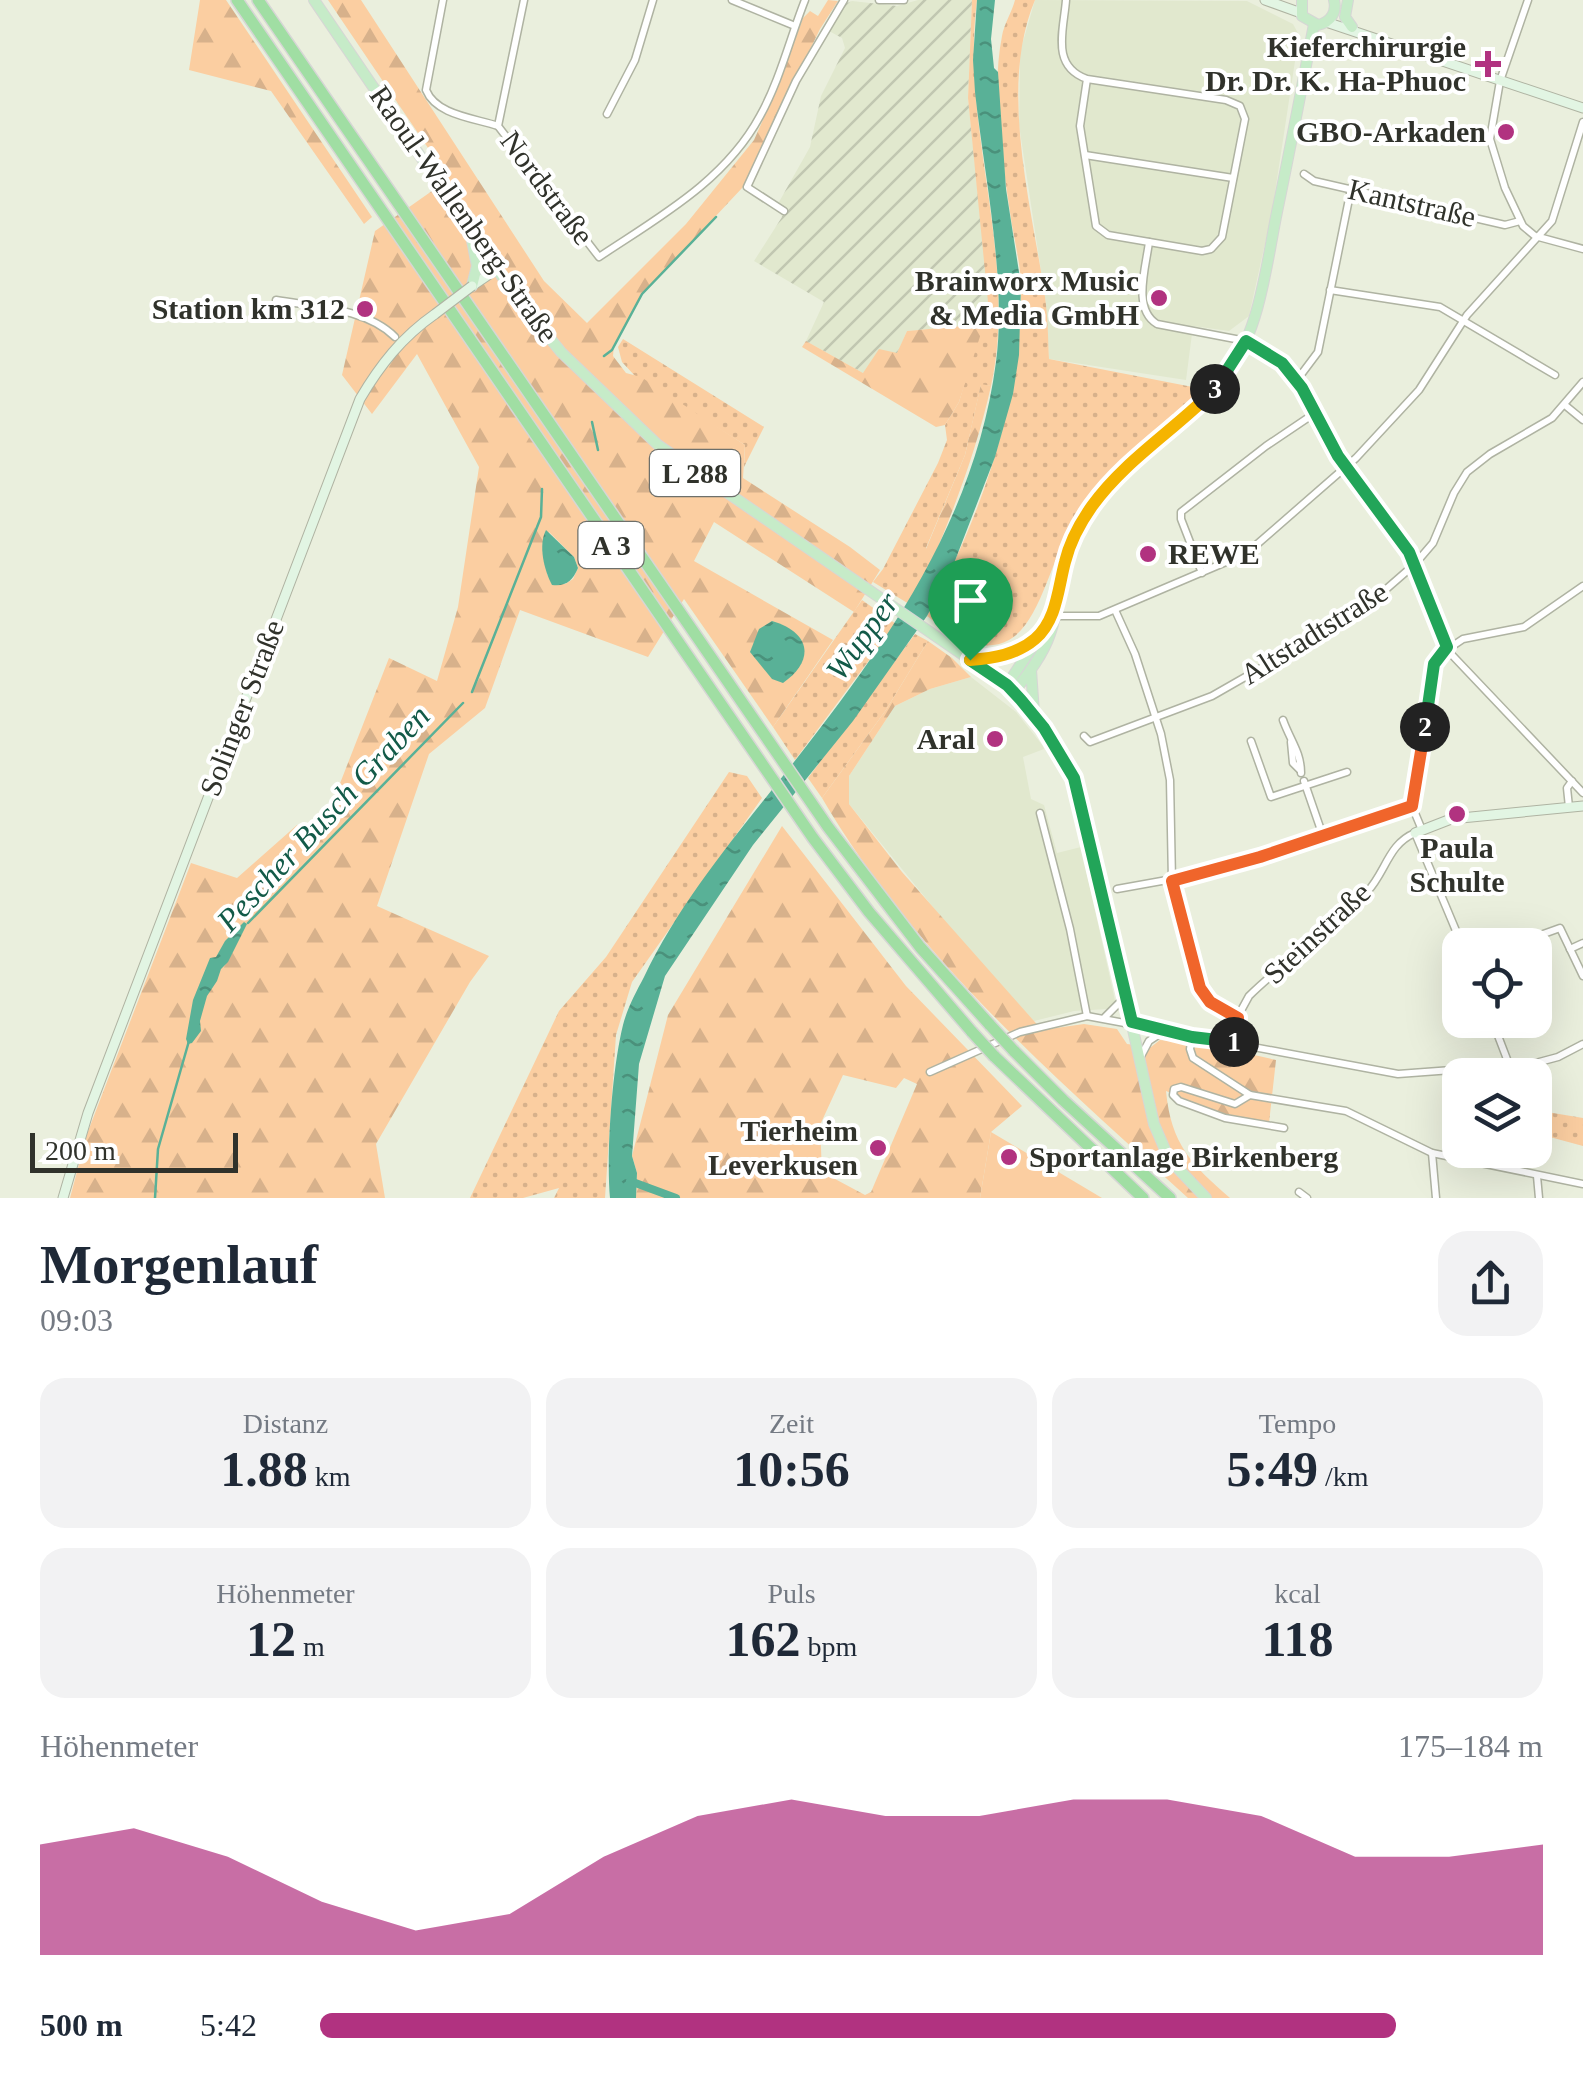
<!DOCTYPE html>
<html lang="de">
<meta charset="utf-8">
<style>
:root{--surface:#fff;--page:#f2f2f3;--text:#1f2937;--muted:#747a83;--accent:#b13280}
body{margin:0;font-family:Georgia,serif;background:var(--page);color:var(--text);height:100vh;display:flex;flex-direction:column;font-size:38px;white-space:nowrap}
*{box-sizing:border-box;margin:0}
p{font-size:32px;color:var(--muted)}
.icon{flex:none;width:55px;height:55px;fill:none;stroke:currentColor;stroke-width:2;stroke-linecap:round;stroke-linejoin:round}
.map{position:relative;height:1198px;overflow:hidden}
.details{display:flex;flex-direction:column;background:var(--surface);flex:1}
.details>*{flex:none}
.fabs{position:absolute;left:1442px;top:928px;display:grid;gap:20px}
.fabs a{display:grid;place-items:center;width:110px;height:110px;border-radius:20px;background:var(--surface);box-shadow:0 10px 40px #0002;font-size:50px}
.scale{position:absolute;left:30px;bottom:25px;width:208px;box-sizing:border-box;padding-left:10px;border:5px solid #30322b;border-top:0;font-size:28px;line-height:35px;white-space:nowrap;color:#30322b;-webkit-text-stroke:8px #fff;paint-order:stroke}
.pin{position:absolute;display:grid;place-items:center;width:85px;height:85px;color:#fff;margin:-102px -42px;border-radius:50% 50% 50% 0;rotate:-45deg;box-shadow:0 0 10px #0007}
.pin .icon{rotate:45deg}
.km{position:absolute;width:50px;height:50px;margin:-25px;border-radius:50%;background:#222;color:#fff;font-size:28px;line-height:50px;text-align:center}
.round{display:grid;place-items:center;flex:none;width:105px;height:105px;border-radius:30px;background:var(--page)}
.headline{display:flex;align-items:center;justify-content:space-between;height:170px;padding:0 40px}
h1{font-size:55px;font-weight:600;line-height:75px}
.metrics{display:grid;grid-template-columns:repeat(3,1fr);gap:15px;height:170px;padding:10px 40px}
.metrics div{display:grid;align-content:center;border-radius:25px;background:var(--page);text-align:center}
.metrics b{font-size:50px;font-weight:600}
.metrics small{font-size:28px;font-weight:400}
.metrics p{font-size:28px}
.chart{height:280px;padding:20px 40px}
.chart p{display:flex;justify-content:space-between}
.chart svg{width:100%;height:180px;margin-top:10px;fill:var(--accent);opacity:.7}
ul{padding:0 40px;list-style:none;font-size:32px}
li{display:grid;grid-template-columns:160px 120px 1fr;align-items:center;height:75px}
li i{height:25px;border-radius:12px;background:var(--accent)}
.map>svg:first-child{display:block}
</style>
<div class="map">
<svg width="1583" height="1198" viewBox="0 0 1583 1198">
<defs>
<pattern id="industrial-furrows" width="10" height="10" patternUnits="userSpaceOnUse" patternTransform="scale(2.5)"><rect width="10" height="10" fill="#e1e8ce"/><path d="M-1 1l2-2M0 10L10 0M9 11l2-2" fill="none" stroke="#c1c7b1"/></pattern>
<pattern id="green-dots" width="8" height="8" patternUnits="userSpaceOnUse" patternTransform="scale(2.5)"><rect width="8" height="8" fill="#fbcea1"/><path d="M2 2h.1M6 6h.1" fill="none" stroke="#d7b18b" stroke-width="1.8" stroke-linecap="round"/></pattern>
<pattern id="forest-firs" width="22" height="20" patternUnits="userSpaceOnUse" patternTransform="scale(2.5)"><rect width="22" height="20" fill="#fbcea1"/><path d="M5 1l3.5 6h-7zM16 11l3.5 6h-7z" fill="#d7b18b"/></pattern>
<pattern id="water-ripples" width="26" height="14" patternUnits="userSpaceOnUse" patternTransform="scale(2.5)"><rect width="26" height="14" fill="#59b197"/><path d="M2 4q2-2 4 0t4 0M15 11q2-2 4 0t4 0" fill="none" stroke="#4a917b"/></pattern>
</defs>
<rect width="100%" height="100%" fill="#eaefdd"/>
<g fill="#e1e8ce">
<polygon points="1035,0 1247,1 1293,24 1299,35 1272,212 1249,316 1229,331 1193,326 1186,380 1049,359 1046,304 1019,125 1020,52"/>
<polygon points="971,677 1016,712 1043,746 1044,749 1023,757 1031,799 1044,805 1057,853 1081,847 1116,1005 1107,1009 1074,1011 1034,1021 972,955 849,804 849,776 895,706 930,689"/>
</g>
<polygon fill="url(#industrial-furrows)" points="918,0 972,0 968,98 989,301 984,324 907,331 897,354 863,373 806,341 824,302 754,261 782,217 779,202 810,147 821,96 845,48 842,38 827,30 845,4 852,1 897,6"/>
<g fill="url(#green-dots)">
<path d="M972,0H977C960,129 1019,258 991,386L981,385L965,455L926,548L934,557L909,604L873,582L883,569L938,463L947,440L945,425L959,402L988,302L968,98Z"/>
<path d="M1015,0H1035C998,88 1032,206 1045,297C1048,318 1048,338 1049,359L1203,389C1156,433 1105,473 1071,527C1052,557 1040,623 1009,640C979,656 950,633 927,616C982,514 1021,404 1021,287C1021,263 1013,236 1010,212C1002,156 991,92 1002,36C1004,24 1012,12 1015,0Z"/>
<polygon points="623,339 764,427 744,467 745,445 635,376 622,362 618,347"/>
<polygon points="862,600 896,624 795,760 773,727"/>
<polygon points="915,634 928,641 886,710 822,798 808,778"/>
<polygon points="729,772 747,776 762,798 632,982 616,1035 605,1198 554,1198 559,1188 523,1198 470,1198 559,1011 606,957"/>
<polygon points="1535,1110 1583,1118 1583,1146 1535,1133"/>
</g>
<g fill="url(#forest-firs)" fill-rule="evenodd">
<polygon points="200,0 226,0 372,217 364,224 271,91 189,70"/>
<path d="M328,0H361L544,281L587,323L686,224L754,140L777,88L803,18L810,11L818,16L828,0L838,1L820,29L743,187L641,296L614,345L613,356L626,373L641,377L745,445L743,478L850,547L880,570L854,612L714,522L694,561L833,640L773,727L684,599L648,657L520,610L485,708L429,754L377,906L489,956L470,982L376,1144L385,1198H70L87,1134L191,863L237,878L297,825L321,832L389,658L437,681L458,607L479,467L417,354L372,414L342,375L375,231L449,179ZM549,532L574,557L578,568L573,579L565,584L547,575Z"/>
<polygon points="984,324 959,402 945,425 936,427 802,347 806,341 863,373 879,349 897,353 907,331"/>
<path d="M981,384L991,386C978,445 957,501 934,557L926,549L965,455Z"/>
<path d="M928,641L952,658L971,677L930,689L895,706L849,776V804L902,872L1042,1030L1084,1024L1117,1029L1127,1044L1151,1047L1160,1040L1210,1045L1276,1060L1269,1123L1227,1116L1166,1091C1171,1144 1191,1164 1230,1198H1188C1054,1076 915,957 822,798L886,710Z"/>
<path d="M782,826L906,986L1022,1106L991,1132L980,1198H636L637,1173L632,1156L668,1015ZM843,1075L896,1088L904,1078L917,1084L871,1192L865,1195L822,1172L820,1125Z"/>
</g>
<polygon fill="#fbcea1" points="991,1132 1102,1198 980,1198"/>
<g fill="url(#water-ripples)">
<path d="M977,0H995L991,39L994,68L998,72L1006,189L1021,285L1019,355L1013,394L995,457L951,571L927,616L853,721L753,845L665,976L639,1064L632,1156L637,1173L636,1198H610C606,1154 612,1069 623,1025C627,1009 636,992 644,977C677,908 724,850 771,791C873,663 974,530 996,362C1007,281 984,174 975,92L973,60Z"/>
<path d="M546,530L574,557L578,568C573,580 566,587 552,585C544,570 538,545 546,530Z"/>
<path d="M772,621C810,632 816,660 783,683L772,679L750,652L759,629Z"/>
<polygon points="244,922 247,924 228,962 221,969 217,981 207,996 200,1021 201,1031 192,1043 188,1044 186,1039 193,1000 210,958 216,957 225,941"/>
</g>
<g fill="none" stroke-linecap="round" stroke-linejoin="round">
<g stroke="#59b197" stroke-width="2.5">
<polyline points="604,356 612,350 642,294 716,217"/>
<polyline points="592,422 598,450"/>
<polyline points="472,692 541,517 542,489"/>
<polyline points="248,923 463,703"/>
<polyline points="155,1198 158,1149 189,1041"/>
</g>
<polyline stroke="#59b197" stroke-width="8" points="630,1181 676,1198"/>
<g stroke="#afb3a2" stroke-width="9">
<g id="street">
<path d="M443,0L426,90C436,115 474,118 498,126"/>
<path d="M524,0L498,126L599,257C659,217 725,181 760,116C780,80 790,38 805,0"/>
<polyline points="732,0 795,26"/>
<polyline points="879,0 904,0"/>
<path d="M1066,0C1064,29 1050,66 1087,79L1080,126L1096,226L1108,235L1202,251L1211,249L1222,237L1245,119L1240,106L1226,100L1087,79"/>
<polyline points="1528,0 1500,81 1490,139 1505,188 1523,226 1535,236 1583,249"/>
<polyline points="607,114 635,60 653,0"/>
<polyline points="1085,155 1233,178"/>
<polyline points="1304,174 1314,181 1505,225 1520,221"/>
<polyline points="784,211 747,187 796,81 844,0"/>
<path d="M1149,242C1146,267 1132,309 1157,324L1246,341"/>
<polyline points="1330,290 1440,307 1555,375"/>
<path d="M276,300C315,307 366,308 395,337"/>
<polyline points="1297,380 1318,352 1351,189"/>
<polyline points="1566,406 1583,420"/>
<polyline points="1346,467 1409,552 1452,655 1583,793"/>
<polyline points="1202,573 1181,519 1181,512 1266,446 1315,413"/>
<polyline points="1115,610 1135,654 1161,734 1170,780 1172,881 1196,977 1210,1002 1237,1018"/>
<polyline points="1054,616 1099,616 1247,553 1356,458 1419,390 1467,315 1552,221 1583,122"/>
<path d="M1283,720C1290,740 1301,752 1301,773"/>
<polyline points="1084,736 1090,742 1212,696 1301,645 1384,591 1415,564 1433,543 1454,493 1467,472 1490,454 1552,418 1583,382"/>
<polyline points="1251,741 1271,797 1347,772"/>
<polyline points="1291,742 1293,763 1300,770"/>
<polyline points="1304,781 1323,836"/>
<polyline points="1569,807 1567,788 1572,781"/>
<polyline points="1040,813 1070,929 1087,1016"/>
<polyline points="1422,830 1412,806 1439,655 1463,639 1524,627 1583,586"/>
<polyline points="1117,889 1206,873 1412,806"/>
<polyline points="1513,945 1560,928 1583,976"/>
<polyline points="1570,949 1583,943"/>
<polyline points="1105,1017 1124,998"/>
<polyline points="1492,1020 1510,1067"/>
<polyline points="1192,1037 1190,1049 1193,1058 1250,1095 1346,1111 1432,1153 1583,1184"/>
<path d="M1235,1042L1237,1018L1249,996C1286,959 1333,931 1367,892C1386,872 1388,844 1415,833L1462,945"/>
<polyline points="1140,1058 1149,1041 1164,1031"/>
<polyline points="930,1072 1020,1032 1087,1016 1398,1074 1532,1064 1558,1057 1583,1044"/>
<polyline points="1250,1095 1235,1104 1181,1087 1174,1089 1173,1095 1179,1101 1225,1118 1284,1128"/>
<polyline points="1432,1153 1436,1198"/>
<polyline points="1537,1176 1539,1198"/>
<polyline points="1299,1192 1307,1198"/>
</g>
</g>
<g stroke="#afb3a2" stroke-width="11">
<g id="secondary">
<polyline points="1265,0 1301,13"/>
<polyline points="1326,22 1583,108"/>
<polyline points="472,286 497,269"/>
<path d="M1246,341C1305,370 1311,418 1346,467"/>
<polyline points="1415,833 1451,819 1583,806"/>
<path d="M63,1198L88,1113L360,399C380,365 402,337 435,314"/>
</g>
</g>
<g stroke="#d6d6d5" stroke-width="12">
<g id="primary">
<path d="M314,0L512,291L561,352L658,445L1001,681C1037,710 1068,757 1082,801L1154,1124L1169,1159L1206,1198"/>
<path d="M1302,0V16L1318,25C1331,22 1337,12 1334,0"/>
<polyline points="1348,0 1345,17 1352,27"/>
<polyline points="471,235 477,266 472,286"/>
<polyline points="971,659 1006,655 1034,640"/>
<polyline points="1031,670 1034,713"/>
<polyline points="1007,685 1052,617"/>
<path d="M1014,692C1028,674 1043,655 1050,634C1062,601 1059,563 1077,531C1110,468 1175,437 1220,384C1260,336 1265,271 1277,212C1290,150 1302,87 1314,24"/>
</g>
</g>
<g stroke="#d6d6d5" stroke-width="14">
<g id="highway">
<polyline points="237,0 813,838 869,912 972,1032"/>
<polyline points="258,0 828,827 920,947 990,1025"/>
<polyline points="1014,1051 1063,1100 1170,1198"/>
<polyline points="994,1056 1143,1198"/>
</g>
</g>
<use href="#street" stroke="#fff" stroke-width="6"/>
<use href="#secondary" stroke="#e2f5e3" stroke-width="9"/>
<use href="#primary" stroke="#c6ebc8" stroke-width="10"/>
<use href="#highway" stroke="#a0dea3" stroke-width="11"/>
<g stroke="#afb3a2" stroke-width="11" stroke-linecap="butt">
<polyline id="secondary-bridge" points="435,314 472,286"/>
</g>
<g stroke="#d6d6d5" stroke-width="14" stroke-linecap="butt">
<g id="highway-bridge">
<polyline points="990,1025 1014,1051"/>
<polyline points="972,1032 994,1056"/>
</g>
</g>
<use href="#secondary-bridge" stroke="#e2f5e3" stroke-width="9"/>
<use href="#highway-bridge" stroke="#a0dea3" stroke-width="11"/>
</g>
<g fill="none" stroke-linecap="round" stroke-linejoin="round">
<g stroke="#fff" stroke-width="20">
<polyline id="split-1" points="970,660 1007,685 1021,700 1044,728 1074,778 1132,1022 1192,1037 1234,1042"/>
</g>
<g stroke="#fff" stroke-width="20">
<polyline id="split-2" points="1234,1042 1238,1018 1210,1002 1200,988 1172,881 1260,857 1412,806 1425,727"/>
</g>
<g stroke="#fff" stroke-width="20">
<polyline id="split-3" points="1215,389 1246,341 1282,363 1302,388 1338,456 1409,552 1447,647 1434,664 1425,727"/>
</g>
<g stroke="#fff" stroke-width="20">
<path id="split-4" d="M970,660C994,658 1016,655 1035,639C1057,620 1058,588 1065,562C1070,541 1080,523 1092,506C1125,460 1176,429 1215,389"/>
</g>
<use href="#split-1" stroke="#22a559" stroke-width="12"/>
<use href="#split-2" stroke="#f0652b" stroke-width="12"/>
<use href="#split-3" stroke="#22a559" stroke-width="12"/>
<use href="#split-4" stroke="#f5b400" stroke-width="12"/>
</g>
<g fill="#b13280" stroke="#fff" stroke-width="4">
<path d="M1483 49h10v10h10v10h-10v10h-10v-10h-10v-10h10z"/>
<circle cx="1506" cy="132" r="10"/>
<circle cx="1159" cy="298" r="10"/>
<circle cx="365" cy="309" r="10"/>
<circle cx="1148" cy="554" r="10"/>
<circle cx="995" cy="739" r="10"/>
<circle cx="1457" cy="814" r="10"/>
<circle cx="878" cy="1148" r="10"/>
<circle cx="1009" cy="1157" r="10"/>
</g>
<g text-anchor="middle" stroke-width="8" stroke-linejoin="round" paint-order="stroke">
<g fill="#fff" stroke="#6e706b" stroke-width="2.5">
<rect x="650" y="450" width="90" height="46" rx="8"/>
<rect x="578.5" y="522" width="65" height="46" rx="8"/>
</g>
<g font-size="28" font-weight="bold" fill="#30322b">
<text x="695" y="483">L 288</text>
<text x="611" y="555">A 3</text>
</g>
<g font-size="30" font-weight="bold" fill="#30322b" stroke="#fff" text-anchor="end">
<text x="1466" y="57">Kieferchirurgie<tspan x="1466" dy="34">Dr. Dr. K. Ha-Phuoc</tspan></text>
<text x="1486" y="142">GBO-Arkaden</text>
<text x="1139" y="291">Brainworx Music<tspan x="1139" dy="34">&amp; Media GmbH</tspan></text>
<text x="345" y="319">Station km 312</text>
<text x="1168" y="564" text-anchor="start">REWE</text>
<text x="975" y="749">Aral</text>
<text x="1457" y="858" text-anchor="middle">Paula<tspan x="1457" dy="34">Schulte</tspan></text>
<text x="858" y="1141">Tierheim<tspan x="858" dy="34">Leverkusen</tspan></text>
<text x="1029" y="1167" text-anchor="start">Sportanlage Birkenberg</text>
</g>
<g font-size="30" fill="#30322b" stroke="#fff">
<text transform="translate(547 188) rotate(53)" y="10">Nordstraße</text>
<text transform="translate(1412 203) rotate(13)" y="10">Kantstraße</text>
<text transform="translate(464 214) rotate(55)" y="10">Raoul-Wallenberg-Straße</text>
<text transform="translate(1314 633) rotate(-32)" y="10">Altstadtstraße</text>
<text transform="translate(242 708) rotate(-69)" y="10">Solinger Straße</text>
<text transform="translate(1317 933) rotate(-43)" y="10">Steinstraße</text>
</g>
<g font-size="32" font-style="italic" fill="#125a48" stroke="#fff">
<text transform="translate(862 636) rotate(-54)" y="11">Wupper</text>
<text transform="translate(323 818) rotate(-47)" y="11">Pescher Busch Graben</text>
</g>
</g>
</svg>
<div class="fabs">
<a><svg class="icon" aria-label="locate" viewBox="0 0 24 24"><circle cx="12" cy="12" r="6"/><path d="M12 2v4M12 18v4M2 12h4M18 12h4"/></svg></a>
<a><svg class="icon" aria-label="layers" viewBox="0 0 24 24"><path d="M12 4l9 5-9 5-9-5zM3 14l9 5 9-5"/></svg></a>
</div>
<div class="scale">200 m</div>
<div class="pin" style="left:970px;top:660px;background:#1e9e55"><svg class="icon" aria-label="arrive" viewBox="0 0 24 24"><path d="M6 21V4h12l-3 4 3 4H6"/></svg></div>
<b class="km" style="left:1234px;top:1042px">1</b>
<b class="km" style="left:1425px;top:727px">2</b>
<b class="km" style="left:1215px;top:389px">3</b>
</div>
<section class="details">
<div class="headline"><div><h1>Morgenlauf</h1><p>09:03</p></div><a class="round"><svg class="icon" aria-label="share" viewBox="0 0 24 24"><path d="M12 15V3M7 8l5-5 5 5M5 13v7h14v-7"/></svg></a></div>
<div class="metrics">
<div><p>Distanz</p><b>1.88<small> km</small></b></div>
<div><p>Zeit</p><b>10:56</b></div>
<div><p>Tempo</p><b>5:49<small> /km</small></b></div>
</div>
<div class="metrics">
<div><p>Höhenmeter</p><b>12<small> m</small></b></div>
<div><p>Puls</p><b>162<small> bpm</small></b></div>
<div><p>kcal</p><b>118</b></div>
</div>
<div class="chart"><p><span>Höhenmeter</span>175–184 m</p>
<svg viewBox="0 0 160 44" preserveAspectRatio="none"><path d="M0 44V17L10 13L20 20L30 31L40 38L50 34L60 20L70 10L80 6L90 10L100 10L110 6L120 6L130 10L140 20L150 20L160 17V44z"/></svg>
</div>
<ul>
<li><b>500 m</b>5:42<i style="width:88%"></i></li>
</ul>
</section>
